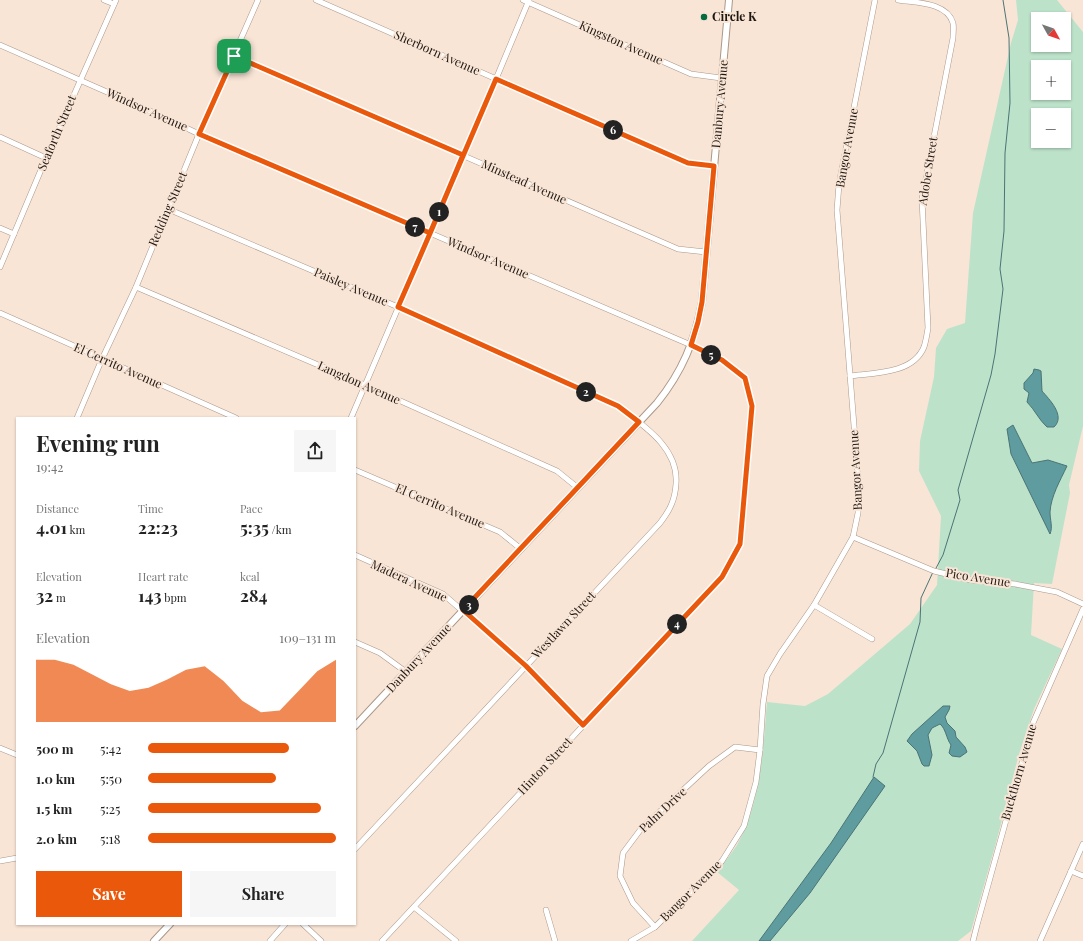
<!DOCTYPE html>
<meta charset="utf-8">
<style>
:root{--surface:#fff;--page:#f6f6f6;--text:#222;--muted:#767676;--accent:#ea580c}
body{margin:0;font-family:"Playfair Display",serif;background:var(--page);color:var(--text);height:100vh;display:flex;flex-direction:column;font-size:15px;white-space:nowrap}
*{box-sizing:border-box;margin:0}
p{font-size:13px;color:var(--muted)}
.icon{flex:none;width:22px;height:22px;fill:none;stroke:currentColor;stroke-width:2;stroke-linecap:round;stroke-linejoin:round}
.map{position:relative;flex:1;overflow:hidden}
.drawer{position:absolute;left:16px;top:417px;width:340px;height:508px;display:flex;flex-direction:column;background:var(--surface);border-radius:0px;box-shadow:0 1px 3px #0004}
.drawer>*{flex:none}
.needle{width:26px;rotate:130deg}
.fabs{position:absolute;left:1031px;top:12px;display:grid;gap:8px}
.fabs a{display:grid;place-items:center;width:40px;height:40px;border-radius:0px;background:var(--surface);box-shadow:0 1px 3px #0004;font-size:20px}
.pin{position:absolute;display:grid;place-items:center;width:34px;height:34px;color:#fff;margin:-17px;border-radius:8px;box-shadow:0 2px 6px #0006}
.km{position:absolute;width:20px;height:20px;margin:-10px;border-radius:50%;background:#222;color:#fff;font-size:11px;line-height:20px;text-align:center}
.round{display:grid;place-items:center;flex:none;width:42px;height:42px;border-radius:0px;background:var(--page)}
.overview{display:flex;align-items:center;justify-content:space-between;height:68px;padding:0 20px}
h1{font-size:22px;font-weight:700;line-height:30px}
.stats{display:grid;grid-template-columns:repeat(3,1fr);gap:6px;height:68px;padding:4px 20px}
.stats div{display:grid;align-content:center}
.stats b{font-size:17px;font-weight:700}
.stats small{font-size:11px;font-weight:400}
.stats p{font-size:11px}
.chart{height:112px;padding:8px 20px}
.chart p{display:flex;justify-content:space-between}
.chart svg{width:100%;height:72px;margin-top:4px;fill:var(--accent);opacity:.7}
.primary-button{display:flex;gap:8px;margin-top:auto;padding:8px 20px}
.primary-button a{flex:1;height:46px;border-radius:0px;background:var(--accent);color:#fff;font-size:16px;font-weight:700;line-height:46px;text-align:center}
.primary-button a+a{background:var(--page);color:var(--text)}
ul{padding:0 20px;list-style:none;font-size:13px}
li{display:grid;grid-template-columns:64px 48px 1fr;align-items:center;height:30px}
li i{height:10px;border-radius:5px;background:var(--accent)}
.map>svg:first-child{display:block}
</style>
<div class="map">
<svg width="1083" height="941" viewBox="0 0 1083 941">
<rect width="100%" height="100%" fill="#f9e5d6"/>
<path fill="#bde2ca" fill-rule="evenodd" d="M1016,0H1057L1083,32V426L1069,485L1070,493L1052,584L1034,583L1031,635L1062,649L1034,709L1019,754L996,843L971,931L958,941H692L739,890L717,872C724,863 731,854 737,845C761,802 763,750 767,702L805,706L828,694L910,624L937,585L941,516L919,471L920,441L934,377L936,348L947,329L965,323L973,213L1011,43L1018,20ZM1038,19H1064V45H1038ZM1038,67H1064V93H1038ZM1038,115H1064V141H1038Z"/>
<g fill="#5e9c9f" stroke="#4b7475">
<path d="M1034,369L1039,370L1041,371L1042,391C1049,399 1066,416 1054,427H1047C1039,420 1035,410 1027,402L1029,393L1024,389V383L1033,373Z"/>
<path d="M1013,425L1032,463L1048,460L1067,466C1060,481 1051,496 1050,512C1050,520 1053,527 1050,534L1011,454L1007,429Z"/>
<path d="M943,706H950L949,710L945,717L947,723L955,731L956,737L965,747L967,752L960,757L952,756L949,753L951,745C946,738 946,729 940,724L932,728L928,735L932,755L929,766H924L922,764L917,751L907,741L912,734Z"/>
<polygon points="874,777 885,786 810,893 770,941 759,941 831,843"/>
</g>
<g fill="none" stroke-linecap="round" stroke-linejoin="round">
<g stroke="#4b7475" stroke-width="1">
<polyline points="935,570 943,555 960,500 958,490 991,375 995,354 1003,289 1000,269 1004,231 1005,153 1010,103 1009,38 1003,0"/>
<polyline points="873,777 876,764 883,753 920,622 921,598 933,572"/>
</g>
<g stroke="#aa988a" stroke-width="6">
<g id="minor">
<polyline points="104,0 114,4"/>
<polyline points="316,0 688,163 714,166"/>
<polyline points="523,0 691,74 721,78"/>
<polyline points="0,45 148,110 199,134 691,345 722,360 745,378 752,406 740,544 722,577 382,941"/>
<polyline points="234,56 678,249 706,252"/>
<polyline points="0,137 46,158"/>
<path d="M168,209L398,307L618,406C644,426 679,448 676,484C675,500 670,510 660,523L355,849"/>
<polyline points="0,228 14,234"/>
<polyline points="0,267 46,158 116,0"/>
<polyline points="136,287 365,385 557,471 578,488"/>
<polyline points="0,313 236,418"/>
<path d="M850,376C874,373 913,374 924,347C926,341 927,334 928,328L922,199L953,38C953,33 954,27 953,23C947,2 916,3 898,0"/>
<polyline points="77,418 102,359 136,287 199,134 258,0"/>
<polyline points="351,418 496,79 529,0"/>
<polyline points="355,470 500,532 521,549"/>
<polyline points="853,537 934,571 971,580 1015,584 1057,592 1083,604"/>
<polyline points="355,555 443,594 526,666 583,725"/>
<polyline points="814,605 872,639"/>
<polyline points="355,642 380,653 406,672"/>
<polyline points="0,748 17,755"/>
<polyline points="0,861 17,858"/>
<polyline points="1071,871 1083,876"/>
<polyline points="414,907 456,941"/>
<polyline points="546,910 555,941"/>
<polyline points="303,924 321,941"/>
<polyline points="655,927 633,903 620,876 623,853 641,829 709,766 735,747 760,750"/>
<polyline points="270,941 285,924"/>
<polyline points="631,941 655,927 722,861 744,826 756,782 760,750 763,704 767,676 780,654 814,605 853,537 858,513 859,489 837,210 839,184 875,0"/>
<polyline points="973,941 977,925 1033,723 1083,609"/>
<polyline points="1040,941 1083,844"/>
</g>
</g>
<g stroke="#aa988a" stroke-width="8">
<g id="tertiary">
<path d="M355,726L657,403C682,372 695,341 702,302L729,0"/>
<polyline points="154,941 170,924"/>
</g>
</g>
<use href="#minor" stroke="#fff" stroke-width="5"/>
<use href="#tertiary" stroke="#fff" stroke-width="6"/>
</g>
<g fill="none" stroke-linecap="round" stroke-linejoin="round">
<g stroke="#fff" stroke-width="8">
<path id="route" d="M234,56L463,155C442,206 420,257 398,307L618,406L639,422L463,610L526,666L583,725L722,577L740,544L752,406L745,378L722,360L691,345L698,322L702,302L714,166L688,163L496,79L430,233L199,134L234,56"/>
</g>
<use href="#route" stroke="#ea580c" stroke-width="5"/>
</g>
<circle fill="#056c42" stroke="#f9e5d6" stroke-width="1.5" cx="704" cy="17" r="4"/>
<g text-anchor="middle" stroke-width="4" stroke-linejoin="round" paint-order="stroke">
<g font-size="12" font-weight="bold" fill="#1e1712" stroke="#f9e5d6" text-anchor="start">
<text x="712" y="21">Circle K</text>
</g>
<g font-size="12" fill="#1e1712" stroke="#f9e5d6">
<text transform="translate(621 43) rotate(24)" y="4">Kingston Avenue</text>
<text transform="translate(437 53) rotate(24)" y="4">Sherborn Avenue</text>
<text transform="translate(720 104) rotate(-85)" y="4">Danbury Avenue</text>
<text transform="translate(147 110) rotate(24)" y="4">Windsor Avenue</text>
<text transform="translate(57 133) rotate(-67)" y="4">Seaforth Street</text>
<text transform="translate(847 148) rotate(-80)" y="4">Bangor Avenue</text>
<text transform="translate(928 171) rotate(-81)" y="4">Adobe Street</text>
<text transform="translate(524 182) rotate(24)" y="4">Minstead Avenue</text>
<text transform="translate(168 209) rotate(-67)" y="4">Redding Street</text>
<text transform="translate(488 258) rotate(23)" y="4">Windsor Avenue</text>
<text transform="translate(351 287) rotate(23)" y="4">Paisley Avenue</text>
<text transform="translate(118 366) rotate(24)" y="4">El Cerrito Avenue</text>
<text transform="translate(359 383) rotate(24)" y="4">Langdon Avenue</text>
<text transform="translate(856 470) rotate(-93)" y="4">Bangor Avenue</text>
<text transform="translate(440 506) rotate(23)" y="4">El Cerrito Avenue</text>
<text transform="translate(978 578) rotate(9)" y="4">Pico Avenue</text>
<text transform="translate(409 581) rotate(25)" y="4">Madera Avenue</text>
<text transform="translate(564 625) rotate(-47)" y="4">Westlawn Street</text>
<text transform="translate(419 658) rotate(-47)" y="4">Danbury Avenue</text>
<text transform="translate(545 766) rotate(-47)" y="4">Hinton Street</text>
<text transform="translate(1019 772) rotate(-74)" y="4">Buckthorn Avenue</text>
<text transform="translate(663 810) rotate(-43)" y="4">Palm Drive</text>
<text transform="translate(691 891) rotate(-45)" y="4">Bangor Avenue</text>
</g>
</g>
</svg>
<div class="fabs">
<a><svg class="needle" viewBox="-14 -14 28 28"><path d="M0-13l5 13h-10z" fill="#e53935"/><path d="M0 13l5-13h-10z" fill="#767676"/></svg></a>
<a>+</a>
<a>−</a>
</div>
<div class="pin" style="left:234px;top:56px;background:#1e9e55"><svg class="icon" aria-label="arrive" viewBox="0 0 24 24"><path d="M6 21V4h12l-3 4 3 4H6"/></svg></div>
<b class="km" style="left:439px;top:212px">1</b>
<b class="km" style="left:586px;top:392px">2</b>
<b class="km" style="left:469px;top:605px">3</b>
<b class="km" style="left:677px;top:624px">4</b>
<b class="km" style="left:711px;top:355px">5</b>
<b class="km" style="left:613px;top:130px">6</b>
<b class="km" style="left:415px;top:227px">7</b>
<section class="drawer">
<div class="overview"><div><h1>Evening run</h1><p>19:42</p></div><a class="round"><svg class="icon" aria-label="share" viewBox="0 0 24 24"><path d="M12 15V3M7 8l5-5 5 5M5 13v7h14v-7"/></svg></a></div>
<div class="stats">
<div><p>Distance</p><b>4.01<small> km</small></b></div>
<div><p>Time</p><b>22:23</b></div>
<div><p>Pace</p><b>5:35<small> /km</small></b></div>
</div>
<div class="stats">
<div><p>Elevation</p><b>32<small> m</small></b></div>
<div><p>Heart rate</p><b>143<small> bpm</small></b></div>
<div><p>kcal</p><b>284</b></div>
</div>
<div class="chart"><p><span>Elevation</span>109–131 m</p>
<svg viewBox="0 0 160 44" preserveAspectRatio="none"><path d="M0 44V6L10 6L20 9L30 15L40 21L50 25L60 23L70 18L80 12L90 10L100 19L110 31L120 38L130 37L140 25L150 13L160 6V44z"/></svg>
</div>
<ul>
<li><b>500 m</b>5:42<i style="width:75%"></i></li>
<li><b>1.0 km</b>5:50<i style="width:68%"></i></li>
<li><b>1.5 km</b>5:25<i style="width:92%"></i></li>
<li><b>2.0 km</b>5:18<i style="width:100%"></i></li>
</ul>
<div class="primary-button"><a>Save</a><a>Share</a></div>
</section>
</div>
